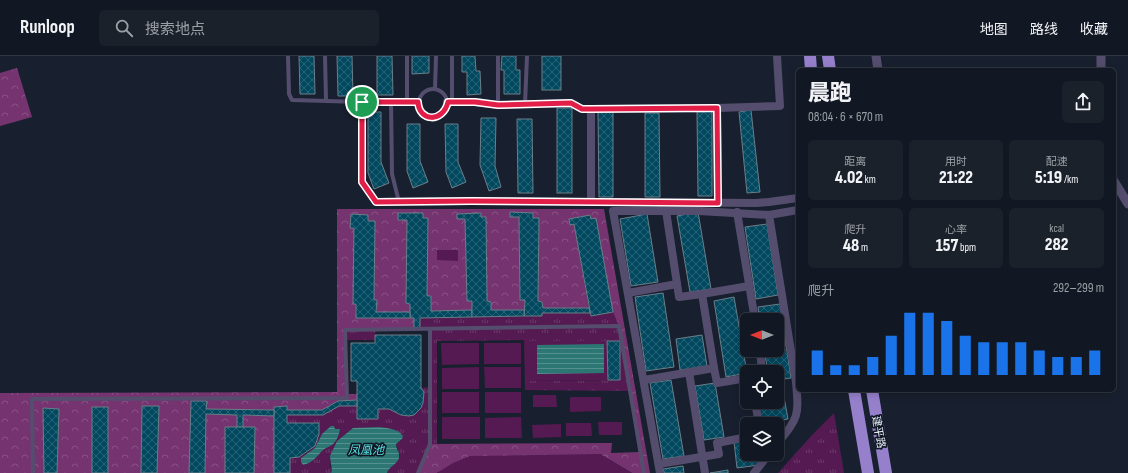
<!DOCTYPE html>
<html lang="zh">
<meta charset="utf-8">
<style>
:root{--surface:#121823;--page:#1b212b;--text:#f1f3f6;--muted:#9ca0a6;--line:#313741;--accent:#1a73e8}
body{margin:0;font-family:"Sofia Sans Condensed","Noto Sans SC",sans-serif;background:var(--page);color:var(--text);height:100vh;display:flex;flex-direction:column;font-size:15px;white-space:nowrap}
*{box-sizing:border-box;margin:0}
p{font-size:13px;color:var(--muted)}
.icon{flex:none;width:22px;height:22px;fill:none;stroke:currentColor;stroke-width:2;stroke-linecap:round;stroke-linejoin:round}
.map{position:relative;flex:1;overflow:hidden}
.panel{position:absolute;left:796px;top:12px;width:320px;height:324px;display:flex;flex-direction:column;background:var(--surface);border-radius:6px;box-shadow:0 2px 10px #0003,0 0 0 1px var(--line)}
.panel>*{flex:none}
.needle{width:26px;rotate:270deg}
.tools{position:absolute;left:740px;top:257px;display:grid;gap:8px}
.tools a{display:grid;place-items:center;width:44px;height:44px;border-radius:6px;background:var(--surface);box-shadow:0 2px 10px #0003,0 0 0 1px var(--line);font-size:20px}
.pin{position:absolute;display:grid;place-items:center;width:34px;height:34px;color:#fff;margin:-17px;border:2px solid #fff;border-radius:50%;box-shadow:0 1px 4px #0007}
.round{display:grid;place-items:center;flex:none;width:42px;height:42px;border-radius:6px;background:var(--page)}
.headline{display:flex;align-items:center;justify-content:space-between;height:68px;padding:0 12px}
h1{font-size:22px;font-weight:800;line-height:30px}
.metrics{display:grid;grid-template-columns:repeat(3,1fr);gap:6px;height:68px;padding:4px 12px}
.metrics div{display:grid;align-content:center;border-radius:6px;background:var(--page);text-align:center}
.metrics b{font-size:17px;font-weight:800}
.metrics small{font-size:11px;font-weight:400}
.metrics p{font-size:11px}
.chart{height:112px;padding:8px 12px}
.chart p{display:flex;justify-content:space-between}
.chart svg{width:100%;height:72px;margin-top:4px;stroke:var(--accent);stroke-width:6}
header{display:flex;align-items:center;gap:24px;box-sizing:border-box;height:56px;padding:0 20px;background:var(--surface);border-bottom:1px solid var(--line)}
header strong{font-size:19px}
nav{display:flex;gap:22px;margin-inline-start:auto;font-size:14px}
.search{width:280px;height:36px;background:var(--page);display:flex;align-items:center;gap:10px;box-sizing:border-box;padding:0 14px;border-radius:6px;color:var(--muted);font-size:15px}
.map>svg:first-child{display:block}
</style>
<header>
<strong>Runloop</strong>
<div class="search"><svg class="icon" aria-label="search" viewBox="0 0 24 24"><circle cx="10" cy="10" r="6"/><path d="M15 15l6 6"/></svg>搜索地点</div>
<nav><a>地图</a><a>路线</a><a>收藏</a></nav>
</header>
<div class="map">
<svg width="1128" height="417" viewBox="0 0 1128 417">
<defs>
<pattern id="grass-tufts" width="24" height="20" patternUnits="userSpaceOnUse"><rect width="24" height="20" fill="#541a51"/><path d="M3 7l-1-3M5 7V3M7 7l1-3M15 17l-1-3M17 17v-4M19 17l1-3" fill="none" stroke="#6c3b6b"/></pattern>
<pattern id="forest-crowns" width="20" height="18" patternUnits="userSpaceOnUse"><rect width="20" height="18" fill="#753470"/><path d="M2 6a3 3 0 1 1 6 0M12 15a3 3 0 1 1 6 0" fill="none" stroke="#885285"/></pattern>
<pattern id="water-rules" width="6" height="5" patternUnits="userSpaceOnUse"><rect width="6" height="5" fill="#2c7674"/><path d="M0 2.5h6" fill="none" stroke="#55908f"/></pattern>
<pattern id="building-cross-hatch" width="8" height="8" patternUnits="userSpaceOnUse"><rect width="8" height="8" fill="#024960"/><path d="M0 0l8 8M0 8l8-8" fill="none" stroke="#276377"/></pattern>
</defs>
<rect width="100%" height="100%" fill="#18202f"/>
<g fill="url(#grass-tufts)" fill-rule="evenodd">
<path d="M613,256L619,270L630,335L525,334L524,284L437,285V388H430L418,417H387L389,412L400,400L396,388L402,383L388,372H353L337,385L330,409L332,416L330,417H290V402C311,400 320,388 319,367H287V359H323L339,350H357V363H378V353C381,353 385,353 388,353C392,354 396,357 400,359C409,362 418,358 422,350C425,344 424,337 421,332L430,331V273H420V262L542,260V257H590L591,260ZM529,285H620V324L529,325Z"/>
<polygon points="345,274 375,274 375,284 346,284"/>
<polygon points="834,357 844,417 778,417 812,379"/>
</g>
<g fill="url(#forest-crowns)">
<polygon points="17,12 32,61 0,70 0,17"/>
<polygon points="337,153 604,153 650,417 632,417 600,398 438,416 437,417 418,417 430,388 612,387 611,397 640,396 619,270 613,256 596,163 591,163 590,159 569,163 570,168 574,168 589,252 543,252 542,246 538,245 539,162 533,162 532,157 510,156 510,161 519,161 520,243 525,244 524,254 491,254 491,246 487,245 486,162 481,161 481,157 457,158 457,163 465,163 467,245 472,245 472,254 431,255 431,240 427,240 428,162 423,162 422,157 398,157 407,164 406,247 410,248 410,256 376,256 377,244 374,244 375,165 368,165 367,159 351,159 351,171 354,172 356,262 414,262 414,273 346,275 347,338 357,338 357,344 338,345 322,354 287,354 287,350 274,351 274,354 206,353 206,345 189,417 157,417 159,351 143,350 141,417 108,417 108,352 92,351 92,417 57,417 59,353 44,352 44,417 0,417 0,337 337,336"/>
<polygon points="206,358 237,359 237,371 225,371 225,417 205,417"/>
<polygon points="243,359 274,360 274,417 254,417 255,371 243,371"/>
</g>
<g fill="#541a51">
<polygon points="437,194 458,194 458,205 437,204"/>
<polygon points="529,285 607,285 608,324 529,325"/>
<polygon points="441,287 479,287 479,308 442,309"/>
<rect x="484" y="287" width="37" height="21"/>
<polygon points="479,311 479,333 442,333 442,312"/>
<polygon points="484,311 521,311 521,332 485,332"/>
<rect x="442" y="336" width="37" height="21"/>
<rect x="485" y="336" width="36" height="21"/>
<polygon points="533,339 556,339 557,351 533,351"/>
<polygon points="570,341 601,341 601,355 570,356"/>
<rect x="442" y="361" width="38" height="22"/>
<polygon points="521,361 522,382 485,382 485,362"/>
<polygon points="598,366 622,366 622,379 599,379"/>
<polygon points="566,367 591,367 592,380 566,380"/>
<polygon points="561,368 561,381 533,382 532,369"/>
<polygon points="600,398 632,417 437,417 453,407 470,400"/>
</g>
<g fill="url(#water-rules)">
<polygon points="604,288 604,317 537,318 537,289"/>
<path d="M331,370H334L335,373H340C339,379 337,385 332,389C329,391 325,392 323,394C316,401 314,406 303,409L301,406V402L315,392L322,378Z"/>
<path d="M378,371C387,372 397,372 403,380L402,383L396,388C396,392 398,394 399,398C401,407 389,410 387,417H330L332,416L330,400L337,385L353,372Z"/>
</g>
<g fill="url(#building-cross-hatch)" stroke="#697f89">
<polygon points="299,0 314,0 315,38 300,38"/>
<polygon points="337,0 352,0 353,40 338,40"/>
<polygon points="377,0 392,0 393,39 377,39"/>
<polygon points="412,0 429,0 429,17 412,18"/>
<polygon points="462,0 475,0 476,15 480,15 481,38 467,39 467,16 462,16"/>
<polygon points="502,0 516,0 516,14 520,14 520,38 504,38 504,14 501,14"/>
<rect x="542" y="0" width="19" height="34"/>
<rect x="557" y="52" width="15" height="85"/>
<polygon points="751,54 760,136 747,137 739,56"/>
<polygon points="712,55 712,140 698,140 697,56"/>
<polygon points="368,56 381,56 381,106 389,127 374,133 368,117"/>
<polygon points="598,56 613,56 613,141 599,141"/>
<polygon points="645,57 659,57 660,141 645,141"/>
<polygon points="481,62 496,62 495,110 501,131 489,135 480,109"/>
<polygon points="517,63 532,63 533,137 518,137"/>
<polygon points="407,68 420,68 420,105 428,126 413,132 407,115"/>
<polygon points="445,68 458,68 458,106 466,126 452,132 446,116"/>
<polygon points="510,156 533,157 533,162 539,162 538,245 542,246 543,252 589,252 590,257 542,257 542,260 524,260 525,244 520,244 519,161 510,161"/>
<polygon points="698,156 711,233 690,236 677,160"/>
<polygon points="398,157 423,157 423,162 428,162 427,240 431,240 431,255 472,254 472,261 420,262 420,273 414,273 414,262 410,262 410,248 406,247 407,164 398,164"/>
<polygon points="481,157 481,161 486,161 487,245 491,246 491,254 524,254 524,260 472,261 472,245 467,245 465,163 457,163 457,158"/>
<polygon points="351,158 368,159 368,165 375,165 374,244 377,244 376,256 410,256 410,262 356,262 356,248 353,248 354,172 350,172"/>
<polygon points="647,158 658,226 631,230 620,163"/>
<polygon points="590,159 591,163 596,162 613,256 591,260 574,168 570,169 569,163"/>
<polygon points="767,168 778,239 756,243 745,171"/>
<polygon points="663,237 674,311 646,315 635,241"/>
<polygon points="734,241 747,317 726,321 714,245"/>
<polygon points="780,248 791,322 777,324 777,316 768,316 764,294 777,294 777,264 760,264 758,251"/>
<polygon points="375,279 421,279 421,332 424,336 423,347 421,352 414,359 409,360 401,359 389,353 378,353 378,363 357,363 357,325 351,325 351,287 375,287"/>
<polygon points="702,279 707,310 680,314 676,283"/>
<polygon points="607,285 620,285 620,324 608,324"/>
<polygon points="671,324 684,400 663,403 650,327"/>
<polygon points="715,327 724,381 704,384 695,330"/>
<polygon points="784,341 788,363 774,365 774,368 760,368 757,346 777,346 777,342"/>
<polygon points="357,344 357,350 339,350 323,359 287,359 287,367 319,367 319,378 315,390 299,401 290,402 290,417 274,417 274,351 287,350 287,354 322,354 338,345"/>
<polygon points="191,345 207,345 206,353 274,354 274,360 243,359 243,371 237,371 237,359 206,358 205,417 189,417"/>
<polygon points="142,350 159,350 157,417 141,417"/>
<rect x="92" y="351" width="16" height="66"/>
<polygon points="43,352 59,353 57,417 44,417"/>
<polygon points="225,371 255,371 254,417 225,417"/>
<polygon points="747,385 747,398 758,398 759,409 737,412 734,386"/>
<polygon points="683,410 684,417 664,417 663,413"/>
<polygon points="728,414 728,417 710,417"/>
</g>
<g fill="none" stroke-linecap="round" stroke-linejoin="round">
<g stroke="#554d6e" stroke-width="4">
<polyline points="288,0 289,38 292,44 362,46 418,46"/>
<polyline points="325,0 326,44"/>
<polyline points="452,0 452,46"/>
<polyline points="498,0 498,49"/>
<circle cx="433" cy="47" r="14"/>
<polyline points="435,33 436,0"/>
<polyline points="391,45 392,118 399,146"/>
<polyline points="407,46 407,0"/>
<polyline points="525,48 527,0"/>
<polyline points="33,417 32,343 347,342 345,274 619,270 644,417"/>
<polyline points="418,417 430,388 430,273"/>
</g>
<g stroke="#554d6e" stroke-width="8">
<polyline points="362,46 362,126 376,146 471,145 756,147 769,146 798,142"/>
<polyline points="447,46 475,46 498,49 571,47 582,53 591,53 717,52 780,50 777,0"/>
<polyline points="717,52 718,147"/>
<polyline points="591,53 591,146"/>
<polyline points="666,155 679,241 702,238"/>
<polyline points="737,156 755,264"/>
<polyline points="628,237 677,228"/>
<polyline points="760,294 762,316"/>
<polyline points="714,312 717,327 747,322"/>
<polyline points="689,316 705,417"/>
<polyline points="644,324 714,312 702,238 749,230"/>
<polyline points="755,346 759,368"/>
<path d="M777,388C799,361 799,360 796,326L769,159L798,154"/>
<polyline points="659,408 719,398 717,387 747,381"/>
<polyline points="660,417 613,155 699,155 769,159"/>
<polyline points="754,417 769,398"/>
</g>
<g stroke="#554d6e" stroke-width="9">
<polyline points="876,0 878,14"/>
<polyline points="1101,0 1101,14"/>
<polyline points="1114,125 1128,148"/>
</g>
<g stroke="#9680cc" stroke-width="12">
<polyline points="810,0 811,14"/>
<polyline points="828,0 830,14"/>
<polyline points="854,334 868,417"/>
<polyline points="872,334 886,417"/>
</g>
</g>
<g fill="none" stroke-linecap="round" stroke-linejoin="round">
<g stroke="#fff" stroke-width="8">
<path id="route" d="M362,46H418C419,66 443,67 448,46H475L498,49L571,47L582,53H591L717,52L718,147L471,145L376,146L362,126Z"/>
</g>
<use href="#route" stroke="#e11d48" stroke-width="5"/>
</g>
<g text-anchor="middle" stroke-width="3.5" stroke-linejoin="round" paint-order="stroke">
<g font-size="11" fill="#e4eaf4" stroke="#0f1725">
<text transform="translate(879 376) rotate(80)" y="4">建平路</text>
</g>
<g font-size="12" font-style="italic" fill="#58e5e2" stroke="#0f1725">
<text x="366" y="398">凤凰池</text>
</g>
</g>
</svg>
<div class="tools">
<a><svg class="needle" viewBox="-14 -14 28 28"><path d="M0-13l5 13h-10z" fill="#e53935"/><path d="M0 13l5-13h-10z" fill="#9ca0a6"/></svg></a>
<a><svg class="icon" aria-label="locate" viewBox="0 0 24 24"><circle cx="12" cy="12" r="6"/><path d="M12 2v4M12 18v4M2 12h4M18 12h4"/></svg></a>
<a><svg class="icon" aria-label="layers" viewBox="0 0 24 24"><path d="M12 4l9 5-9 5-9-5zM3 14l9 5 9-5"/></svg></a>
</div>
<div class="pin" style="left:362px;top:46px;background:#1e9e55"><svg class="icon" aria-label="arrive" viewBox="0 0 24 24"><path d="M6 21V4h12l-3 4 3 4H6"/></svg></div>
<section class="panel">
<div class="headline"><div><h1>晨跑</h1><p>08:04 · 6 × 670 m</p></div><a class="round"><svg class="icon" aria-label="share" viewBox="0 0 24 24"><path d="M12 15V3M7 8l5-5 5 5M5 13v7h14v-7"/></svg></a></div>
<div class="metrics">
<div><p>距离</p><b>4.02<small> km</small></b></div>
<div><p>用时</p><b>21:22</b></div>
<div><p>配速</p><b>5:19<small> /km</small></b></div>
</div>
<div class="metrics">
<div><p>爬升</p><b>48<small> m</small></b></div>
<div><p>心率</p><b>157<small> bpm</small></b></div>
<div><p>kcal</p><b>282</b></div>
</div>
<div class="chart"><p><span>爬升</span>292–299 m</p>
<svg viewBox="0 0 160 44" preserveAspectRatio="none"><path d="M5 44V29M15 44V38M25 44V38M35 44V33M45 44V20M55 44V6M65 44V6M75 44V11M85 44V20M95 44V24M105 44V24M115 44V24M125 44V29M135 44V33M145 44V33M155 44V29"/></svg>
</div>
</section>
</div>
